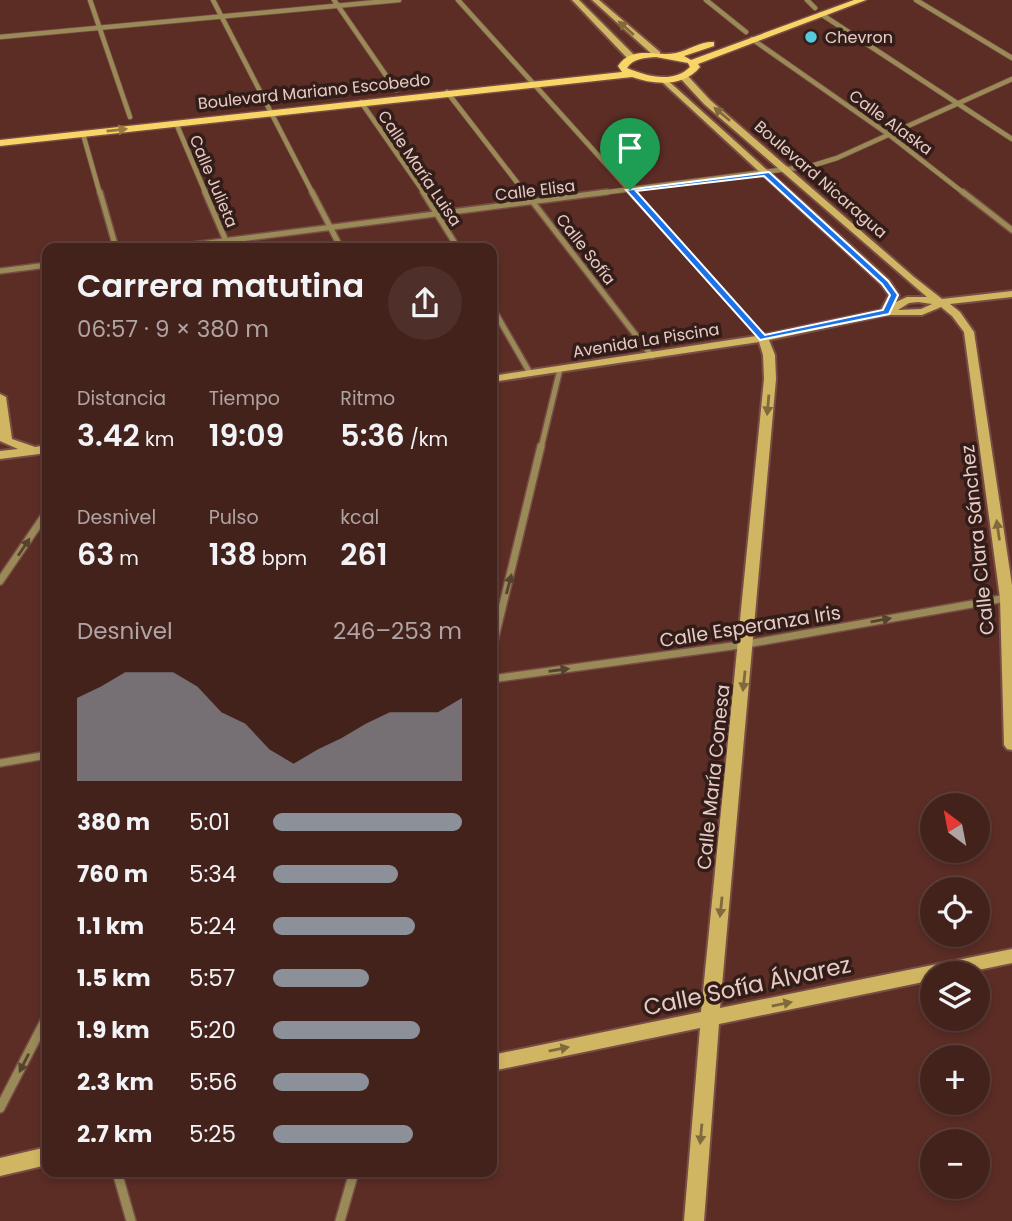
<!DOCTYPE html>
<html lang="es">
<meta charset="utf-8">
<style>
:root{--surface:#44221c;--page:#4e2f29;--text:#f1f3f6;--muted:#afa4a3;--line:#5c3f3b;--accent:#8c9099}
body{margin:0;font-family:Poppins,sans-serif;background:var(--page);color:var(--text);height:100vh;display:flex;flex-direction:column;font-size:26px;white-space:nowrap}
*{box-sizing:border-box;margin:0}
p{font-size:23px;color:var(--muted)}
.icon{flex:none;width:38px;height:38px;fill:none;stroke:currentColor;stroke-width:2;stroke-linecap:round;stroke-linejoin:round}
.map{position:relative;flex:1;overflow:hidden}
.details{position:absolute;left:42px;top:243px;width:455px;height:934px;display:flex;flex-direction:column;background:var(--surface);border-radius:14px;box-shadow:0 4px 10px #0003,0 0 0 2px var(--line)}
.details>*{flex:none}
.needle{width:46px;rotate:328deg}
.controls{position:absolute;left:920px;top:793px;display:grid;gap:14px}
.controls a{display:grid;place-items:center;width:70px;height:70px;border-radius:50%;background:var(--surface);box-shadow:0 4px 10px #0003,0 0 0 2px var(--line);font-size:35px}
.pin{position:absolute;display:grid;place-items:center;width:60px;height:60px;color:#fff;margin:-72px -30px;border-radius:50% 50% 50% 0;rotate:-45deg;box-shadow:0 0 7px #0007}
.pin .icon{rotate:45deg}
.round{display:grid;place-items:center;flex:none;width:74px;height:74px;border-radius:37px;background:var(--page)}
.summary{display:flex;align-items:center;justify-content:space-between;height:119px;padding:0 35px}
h1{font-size:32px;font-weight:600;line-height:52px}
.figures{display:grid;grid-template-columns:repeat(3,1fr);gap:10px;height:119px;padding:7px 35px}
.figures div{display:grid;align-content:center}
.figures b{font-size:30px;font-weight:600}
.figures small{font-size:19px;font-weight:400}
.figures p{font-size:19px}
.chart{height:196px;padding:14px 35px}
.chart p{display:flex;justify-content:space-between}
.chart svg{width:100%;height:126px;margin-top:7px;fill:var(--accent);opacity:.7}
ul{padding:0 35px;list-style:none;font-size:23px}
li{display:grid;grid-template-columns:112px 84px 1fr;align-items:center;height:52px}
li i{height:18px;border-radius:9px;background:var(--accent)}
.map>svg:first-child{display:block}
</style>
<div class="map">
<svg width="1012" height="1221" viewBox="0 0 1012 1221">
<rect width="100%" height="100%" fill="#5b2d25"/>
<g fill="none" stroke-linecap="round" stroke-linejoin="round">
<g stroke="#774d45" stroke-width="6">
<g id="street-far3">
<polyline points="90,0 130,117"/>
<polyline points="213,0 313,194"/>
<polyline points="334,0 396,90"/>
<polyline points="458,0 633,194"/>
<polyline points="706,0 746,32"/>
<polyline points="807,0 815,8"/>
<polyline points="916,0 1012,58"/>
<polyline points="821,14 1012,139"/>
<polyline points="0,37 399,0"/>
<polyline points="752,39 888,134 965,194"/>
<polyline points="447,92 526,194"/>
<polyline points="361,102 425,194"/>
<polyline points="176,123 206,194"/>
<polyline points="83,134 100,194"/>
<polyline points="593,194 811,166 837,158 1012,79"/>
</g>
</g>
<g stroke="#774d45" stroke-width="8">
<g id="street-far2">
<polyline points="100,192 116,248"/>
<polyline points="205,192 229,248"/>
<polyline points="312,192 341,248"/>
<polyline points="423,192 458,248"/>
<polyline points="525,192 652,356"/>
<polyline points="631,192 763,338"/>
<polyline points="963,192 1012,230"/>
<polyline points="169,248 607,192"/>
<polyline points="0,271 47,265"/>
<polyline points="492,307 530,373"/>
<polyline points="541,448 560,369"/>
</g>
</g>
<g stroke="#774d45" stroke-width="10">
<g id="street-far1">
<polyline points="0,581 47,512"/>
<polyline points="492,650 541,446"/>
<polyline points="492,679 747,644 1012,597"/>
<polyline points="0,763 47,755"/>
</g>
</g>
<g stroke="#774d45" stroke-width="12">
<g id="street">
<polyline points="0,1108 47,1017"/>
<polyline points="117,1172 131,1221"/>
<polyline points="340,1221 354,1172"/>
</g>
</g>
<g stroke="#774d45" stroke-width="4">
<g id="secondary">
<polygon points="572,0 579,0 635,56 635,60 629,60"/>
<polygon points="592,0 599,0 660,52 660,56 654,56"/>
<path d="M680,74H686L710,100L914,277L942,299L1012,291V297L950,304L960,312L974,332L1012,585V750L1007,749L1004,745L1000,598L964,332L952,316L941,307L922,315H886L769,340L775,355L776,379L720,1008L1012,949V963L964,973H933V980L719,1024L704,1221H684L700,1028L492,1071V1055L701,1012L764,379L763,355L759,342L492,382V376L763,335L881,310L889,295L881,284L661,81V77H664L889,280L899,295L896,302L907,297H927L704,104L680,78ZM918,302L932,304L921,309L898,310L909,303Z"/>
<polygon points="0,394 6,397 12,439 35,447 47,445 47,453 0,459 0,451 18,449 0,441"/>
<polygon points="47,1147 47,1165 0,1176 0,1158"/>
</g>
</g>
<g stroke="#774d45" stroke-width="3">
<path id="primary" d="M854,0H866L698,64L700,67C684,87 655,85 632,77L0,146V140L622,72L618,66C632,45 656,57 676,53C689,50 701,41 714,42V46L684,56L691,60ZM656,57L688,63L690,67C673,84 646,76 627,68C633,58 645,58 656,57Z"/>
</g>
<use href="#street-far3" stroke="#9a8a58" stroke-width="4.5"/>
<use href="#street-far2" stroke="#9a8a58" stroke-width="5"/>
<use href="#street-far1" stroke="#9a8a58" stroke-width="7"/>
<use href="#street" stroke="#9a8a58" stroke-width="9"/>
<use href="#secondary" fill="#d0b562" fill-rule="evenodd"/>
<use href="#primary" fill="#f9d568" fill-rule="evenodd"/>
</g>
<defs><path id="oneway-solid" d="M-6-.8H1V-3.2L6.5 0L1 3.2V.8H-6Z" transform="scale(1.75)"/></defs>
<g fill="#81693e">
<use href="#oneway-solid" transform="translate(626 28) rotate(-138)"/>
<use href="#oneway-solid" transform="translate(722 114) rotate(-140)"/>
<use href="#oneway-solid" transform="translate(768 405) rotate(95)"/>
<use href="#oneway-solid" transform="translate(998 530) rotate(-98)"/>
<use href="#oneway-solid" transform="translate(744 681) rotate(96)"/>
<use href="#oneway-solid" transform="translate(721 907) rotate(96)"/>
<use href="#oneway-solid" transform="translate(782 1004) rotate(-12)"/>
<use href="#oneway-solid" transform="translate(559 1049) rotate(-11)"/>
<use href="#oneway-solid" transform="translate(701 1134) rotate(95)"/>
</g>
<use fill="#967940" href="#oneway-solid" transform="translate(117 130) rotate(-6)"/>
<g fill="#56432f">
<use href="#oneway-solid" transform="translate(24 547) rotate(-56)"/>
<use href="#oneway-solid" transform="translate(509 584) rotate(-75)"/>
<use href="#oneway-solid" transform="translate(881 620) rotate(-10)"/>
<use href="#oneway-solid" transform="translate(559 670) rotate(-8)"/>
<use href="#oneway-solid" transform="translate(24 1063) rotate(117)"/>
</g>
<path fill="#1a73e8" stroke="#fff" stroke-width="2" fill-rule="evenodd" d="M769,172L888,281L898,295L889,314L760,340L626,190ZM764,176L882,284L890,295L883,310L765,335L636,191Z"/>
<circle fill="#55cadf" stroke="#321d19" stroke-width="2.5" cx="811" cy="37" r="7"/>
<g text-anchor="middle" stroke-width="7" stroke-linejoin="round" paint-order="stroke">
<g font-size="16" fill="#e8cbc5" stroke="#321d19" text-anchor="start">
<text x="825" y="43">Chevron</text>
</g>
<g font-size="16" fill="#e8cbc5" stroke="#321d19">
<text transform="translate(314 91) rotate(-6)" y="6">Boulevard Mariano Escobedo</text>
<text transform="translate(891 122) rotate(36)" y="6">Calle Alaska</text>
<text transform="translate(420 168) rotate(56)" y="6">Calle María Luisa</text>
<text transform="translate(821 179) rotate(41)" y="6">Boulevard Nicaragua</text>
<text transform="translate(214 181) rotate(67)" y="6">Calle Julieta</text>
<text transform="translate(535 190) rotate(-7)" y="6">Calle Elisa</text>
<text transform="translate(586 249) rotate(52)" y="6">Calle Sofía</text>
<text transform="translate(646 340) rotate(-9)" y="6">Avenida La Piscina</text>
</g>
<g font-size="19" fill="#e8cbc5" stroke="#321d19">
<text transform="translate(977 540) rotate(-96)" y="7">Calle Clara Sánchez</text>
<text transform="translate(750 626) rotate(-9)" y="7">Calle Esperanza Iris</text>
<text transform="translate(713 777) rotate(-84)" y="7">Calle María Conesa</text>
</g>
<g font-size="23" fill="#e8cbc5" stroke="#321d19">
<text transform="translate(747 986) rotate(-12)" y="8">Calle Sofía Álvarez</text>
</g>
</g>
</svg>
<div class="controls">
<a><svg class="needle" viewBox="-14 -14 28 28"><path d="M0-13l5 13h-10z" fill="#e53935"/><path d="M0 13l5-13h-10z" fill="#afa4a3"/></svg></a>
<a><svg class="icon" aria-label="locate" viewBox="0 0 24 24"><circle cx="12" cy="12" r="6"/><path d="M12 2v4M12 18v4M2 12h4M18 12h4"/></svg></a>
<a><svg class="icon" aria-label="layers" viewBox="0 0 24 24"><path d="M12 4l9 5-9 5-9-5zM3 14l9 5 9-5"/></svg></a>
<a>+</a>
<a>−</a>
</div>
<div class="pin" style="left:630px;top:190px;background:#1e9e55"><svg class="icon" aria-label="arrive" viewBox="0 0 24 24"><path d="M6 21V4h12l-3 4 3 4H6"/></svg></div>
<section class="details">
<div class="summary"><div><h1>Carrera matutina</h1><p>06:57 · 9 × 380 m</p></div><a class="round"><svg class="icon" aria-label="share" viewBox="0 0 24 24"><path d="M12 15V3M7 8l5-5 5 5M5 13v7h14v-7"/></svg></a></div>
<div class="figures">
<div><p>Distancia</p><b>3.42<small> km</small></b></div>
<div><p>Tiempo</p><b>19:09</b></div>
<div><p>Ritmo</p><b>5:36<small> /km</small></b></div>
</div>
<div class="figures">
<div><p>Desnivel</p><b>63<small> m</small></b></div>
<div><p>Pulso</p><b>138<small> bpm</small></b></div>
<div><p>kcal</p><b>261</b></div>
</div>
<div class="chart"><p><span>Desnivel</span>246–253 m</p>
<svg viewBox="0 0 160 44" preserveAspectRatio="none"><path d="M0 44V15L10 11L20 6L30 6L40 6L50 11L60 20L70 24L80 33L90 38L100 33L110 29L120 24L130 20L140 20L150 20L160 15V44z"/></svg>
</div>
<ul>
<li><b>380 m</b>5:01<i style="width:100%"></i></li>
<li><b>760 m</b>5:34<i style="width:66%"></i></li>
<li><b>1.1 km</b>5:24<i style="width:75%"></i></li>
<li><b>1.5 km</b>5:57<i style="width:51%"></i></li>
<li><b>1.9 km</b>5:20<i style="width:78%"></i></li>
<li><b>2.3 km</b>5:56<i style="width:51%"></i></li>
<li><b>2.7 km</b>5:25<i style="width:74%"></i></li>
</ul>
</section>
</div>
